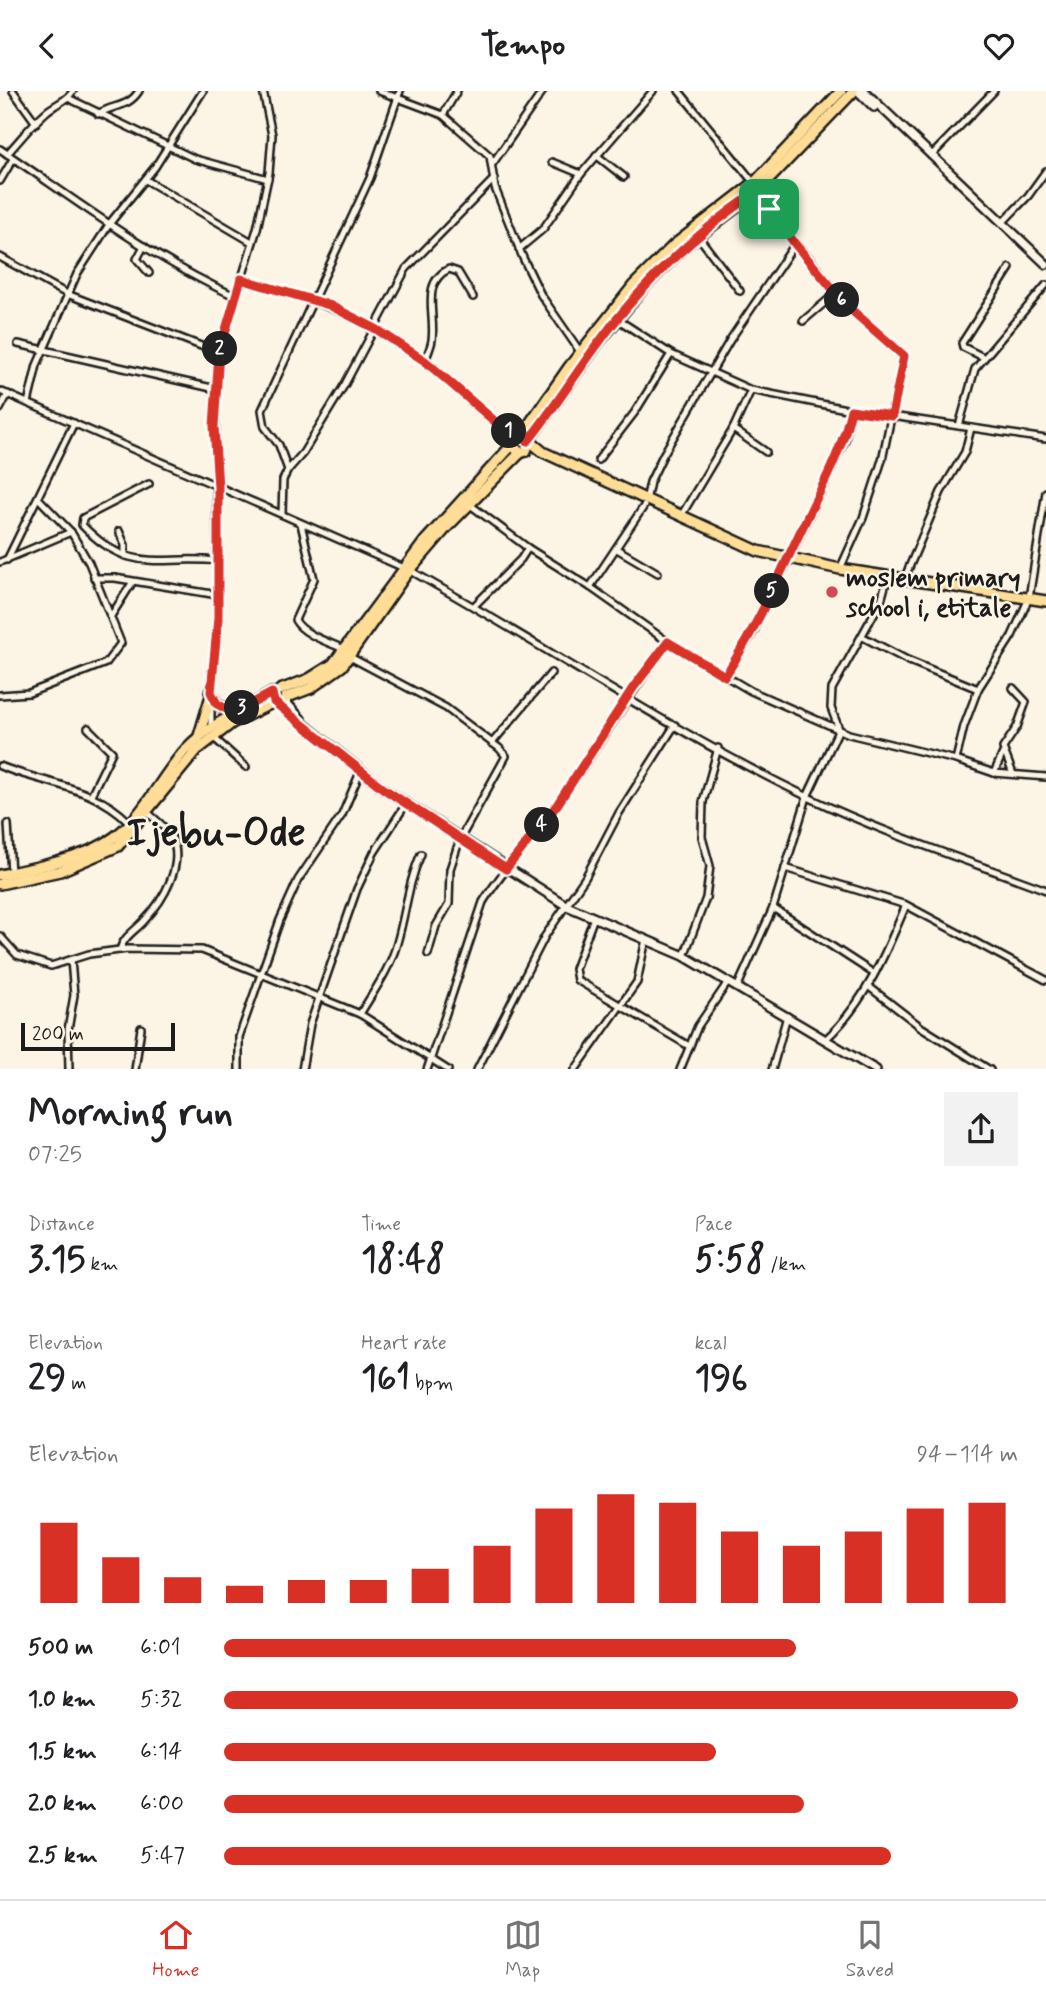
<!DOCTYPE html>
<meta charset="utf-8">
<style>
:root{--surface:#fff;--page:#f2f2f2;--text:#202124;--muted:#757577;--line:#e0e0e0;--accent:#d93025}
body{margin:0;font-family:Mynerve,sans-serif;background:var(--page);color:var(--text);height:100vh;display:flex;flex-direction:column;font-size:26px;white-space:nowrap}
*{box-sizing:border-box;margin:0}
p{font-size:23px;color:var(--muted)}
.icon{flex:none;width:38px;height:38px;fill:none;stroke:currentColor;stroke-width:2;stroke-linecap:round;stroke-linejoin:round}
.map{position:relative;height:978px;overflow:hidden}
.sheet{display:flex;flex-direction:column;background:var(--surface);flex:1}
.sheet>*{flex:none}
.scale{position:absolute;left:21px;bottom:18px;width:154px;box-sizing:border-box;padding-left:7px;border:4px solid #1c1c1c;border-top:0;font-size:19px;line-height:24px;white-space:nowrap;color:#1c1c1c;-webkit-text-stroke:5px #fcf5e5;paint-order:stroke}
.pin{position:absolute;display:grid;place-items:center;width:60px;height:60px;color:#fff;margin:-30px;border-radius:14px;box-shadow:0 4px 10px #0006}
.km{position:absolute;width:35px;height:35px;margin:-18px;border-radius:50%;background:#222;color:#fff;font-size:19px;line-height:35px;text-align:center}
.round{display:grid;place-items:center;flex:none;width:74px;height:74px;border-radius:0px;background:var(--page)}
.head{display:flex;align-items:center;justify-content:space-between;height:119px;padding:0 28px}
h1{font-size:38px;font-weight:700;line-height:52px}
.stats{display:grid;grid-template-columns:repeat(3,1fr);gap:10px;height:119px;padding:7px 28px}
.stats div{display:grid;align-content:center}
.stats b{font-size:35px;font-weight:700}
.stats small{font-size:19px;font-weight:400}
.stats p{font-size:19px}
.chart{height:196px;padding:14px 28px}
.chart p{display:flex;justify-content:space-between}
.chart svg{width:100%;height:126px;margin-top:7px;stroke:var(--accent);stroke-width:6}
ul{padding:0 28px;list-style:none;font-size:23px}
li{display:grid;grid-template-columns:112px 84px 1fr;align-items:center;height:52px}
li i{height:18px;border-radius:9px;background:var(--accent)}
header{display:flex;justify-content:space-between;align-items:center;height:91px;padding:0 28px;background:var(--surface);font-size:32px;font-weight:700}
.tab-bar{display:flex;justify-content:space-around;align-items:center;height:98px;border-top:2px solid var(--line);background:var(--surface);font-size:19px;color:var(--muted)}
.tab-bar a{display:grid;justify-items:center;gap:4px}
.tab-bar .on{color:var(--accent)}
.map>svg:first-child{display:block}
</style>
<header><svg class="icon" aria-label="back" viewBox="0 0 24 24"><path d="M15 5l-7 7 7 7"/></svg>Tempo<svg class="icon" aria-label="heart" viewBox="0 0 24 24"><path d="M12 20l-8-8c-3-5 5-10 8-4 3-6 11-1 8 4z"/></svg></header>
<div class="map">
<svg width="1046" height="979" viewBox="0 0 1046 979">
<rect width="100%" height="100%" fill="#fcf5e5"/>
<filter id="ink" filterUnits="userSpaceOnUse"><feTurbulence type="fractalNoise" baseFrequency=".0143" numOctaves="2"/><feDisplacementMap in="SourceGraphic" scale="14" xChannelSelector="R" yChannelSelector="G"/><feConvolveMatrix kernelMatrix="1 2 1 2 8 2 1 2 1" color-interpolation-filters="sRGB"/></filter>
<g filter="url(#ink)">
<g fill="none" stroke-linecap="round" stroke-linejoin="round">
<g stroke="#1c1c1c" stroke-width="10">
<g id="minor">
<polyline points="13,0 36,32"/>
<polyline points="379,0 443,24 490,65 495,97 523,167 541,204 581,262"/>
<polyline points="679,0 754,92"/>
<polyline points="68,7 195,68 268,88"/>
<path d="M98,23C114,13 128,17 139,0"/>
<polyline points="443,24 457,0"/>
<path d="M0,58C77,110 152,168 237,206"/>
<path d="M7,63C20,49 32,33 46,21C55,13 67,10 73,0"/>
<polyline points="596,64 624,86"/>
<polyline points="931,65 994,0"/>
<polyline points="552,71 581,83"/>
<polyline points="493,72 543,0"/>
<polyline points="146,89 250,150"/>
<polyline points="0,90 13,68"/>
<polyline points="758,100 795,153 809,167 848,216 904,265 882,369 863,427 840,478"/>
<polyline points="1002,132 1028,105 1046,80"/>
<polyline points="698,145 740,200"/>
<polyline points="144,155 137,168 149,182"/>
<polyline points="519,158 543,138 581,83 653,0"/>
<polyline points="0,166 67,203 219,262"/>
<path d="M241,188C309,207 364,225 422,268C455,293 481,326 519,345"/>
<polyline points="617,228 671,263 751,299 851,319 1046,348"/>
<polyline points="803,230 836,202"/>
<polyline points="18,253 216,298"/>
<polyline points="983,266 963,256 962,252 1010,177"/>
<path d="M425,270C427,264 431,256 432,249C436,224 420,192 449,178L458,181L473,206"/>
<polyline points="0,300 404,477"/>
<polyline points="28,312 37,274 77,183 110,132 155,76 203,0"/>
<polyline points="0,318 8,303"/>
<polyline points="959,335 975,278 1046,194"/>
<polyline points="501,337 513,351"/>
<polyline points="733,338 766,361"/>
<polyline points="598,369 635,321 671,263"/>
<polyline points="288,379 303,362 345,293 406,178 494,88"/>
<path d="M149,393L83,427L82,434C131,485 157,464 218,470"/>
<polyline points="646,410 650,391 663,364 730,249 795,153"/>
<polyline points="469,413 528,457 590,496 668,551 751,600 849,643 956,669 994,682 1046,686"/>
<polyline points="282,423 283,389 288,379 279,354 265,336 262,319 370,87 400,0"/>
<polyline points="681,425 733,338 751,299"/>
<path d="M301,433L314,488L295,529C303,544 331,552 346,559"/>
<polyline points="119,440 125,454 125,465"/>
<polyline points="617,458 658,482"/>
<polyline points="7,469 74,332"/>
<polyline points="0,471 71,441"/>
<path d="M411,480C544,554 670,640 808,706C885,743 966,769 1046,799"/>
<polyline points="905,486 941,401 965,361 971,337"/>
<polyline points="94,487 115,487 218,504"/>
<polyline points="590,496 644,415"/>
<polyline points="474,515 521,468 528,457"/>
<polyline points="111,525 132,492"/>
<polyline points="863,546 907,569 978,598"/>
<polyline points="350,566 446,617 499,657 506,665 460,748 450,778 449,813 436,835 428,863"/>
<polyline points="725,585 754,540 761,520 787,472 845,349 851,319"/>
<polyline points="1013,597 1026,611 1017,636 1003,657 1013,683"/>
<polyline points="210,603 218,527 215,308 219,262 257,138 269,82 272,44 263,0"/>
<polyline points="0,604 29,602 106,572 121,552 89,472 71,441 39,408"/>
<polyline points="211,617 211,637"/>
<polyline points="88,637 112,661 91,704"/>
<polyline points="213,646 246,676"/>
<polyline points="492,652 551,582"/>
<polyline points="956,669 964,635 978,598 1012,545 1029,507 1046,401"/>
<path d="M0,675C44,693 94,695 129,731"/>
<polyline points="994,682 1003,662"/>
<polyline points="8,733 11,782"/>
<polyline points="785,777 906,814 1046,889"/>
<polyline points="773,817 873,882"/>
<polyline points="593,829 575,878 577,889 689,955"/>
<polyline points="0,845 17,864 51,875 89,863 127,858 202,859 360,923 448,979"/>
<path d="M120,859C123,846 135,840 144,830C163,810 186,772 171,745C166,736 156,729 148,722"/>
<polyline points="684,865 706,807 710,775 702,746 703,711 718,657"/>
<polyline points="868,895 921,936 990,979"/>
<polyline points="737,897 773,817 807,706 839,638 831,617 832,598 881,510 887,488"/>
<path d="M360,923C374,900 390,878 397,852C406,821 408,792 421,763"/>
<path d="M826,948C865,912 886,862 906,814"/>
<polyline points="69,979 68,939 74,904 71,869"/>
<polyline points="135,979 141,937"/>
<polyline points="239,979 239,946 280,829 298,789 342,724 361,679"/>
<polyline points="302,979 310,933 357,798 374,762 406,713"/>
<path d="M427,979L483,811C505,776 534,746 558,712C596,659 629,604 668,551"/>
<polyline points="477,979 545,845 585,787 619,722 675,634"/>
<polyline points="575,979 637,891 646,848"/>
<polyline points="680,979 698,935 728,891"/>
<polyline points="772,979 787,925"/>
</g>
</g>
<g stroke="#1c1c1c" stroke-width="12">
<g id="tertiary">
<polyline points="858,0 874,16"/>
<polyline points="864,0 1046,173"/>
<polyline points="284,609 301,628"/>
<polyline points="278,612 384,698 567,815 684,865 876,979"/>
</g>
</g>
<g stroke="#1c1c1c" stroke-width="14">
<g id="primary">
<polyline points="521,345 569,276 633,195 674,154 754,92 841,0"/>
<polyline points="528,350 598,252 645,195 683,157 758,100 853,1"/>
<polyline points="529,352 526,360 520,362 512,354 516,346 524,345 543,361 758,460 840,478 1046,510"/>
<polyline points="280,599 309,588 333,573 425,450 512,354"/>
<polyline points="210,601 217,613 234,622"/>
<polyline points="285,607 311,597 342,575 405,485 447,436 520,362"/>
<polyline points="198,648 210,608"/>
<path d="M0,784C34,777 77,769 107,751C142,731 160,686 187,657C211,632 242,620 272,602"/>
<polyline points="0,793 60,780 118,755 197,659 232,632 274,611"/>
</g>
</g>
<use href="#minor" stroke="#fcf5e5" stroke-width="5"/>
<use href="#tertiary" stroke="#fcf5e5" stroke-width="7"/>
<use href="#primary" stroke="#ffdd96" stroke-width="9"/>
</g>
</g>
<g fill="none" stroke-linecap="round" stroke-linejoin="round" filter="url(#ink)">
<g stroke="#fff" stroke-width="14">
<path id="route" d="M758,100L795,153L848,216L904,265L892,325L851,319C842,360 822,395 804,433C779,485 757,536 725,585L668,551L633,597L557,714L506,778L384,698L274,611L272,602L234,622L217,613L211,601L218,527V396L214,335L219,262L241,188L329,214L376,238L425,270L499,334L528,350C553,319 574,285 597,254C641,193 696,142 758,100Z"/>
</g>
<use href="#route" stroke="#d93025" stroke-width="9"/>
</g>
<circle fill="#d1495b" stroke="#fcf5e5" stroke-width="2.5" cx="832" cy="501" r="7"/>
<g text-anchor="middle" stroke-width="5" stroke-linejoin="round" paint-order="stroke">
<g font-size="26" font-weight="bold" fill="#1c1c1c" stroke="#fcf5e5" text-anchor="start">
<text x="846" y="495">moslem primary<tspan x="846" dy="30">school i, etitale</tspan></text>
</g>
<g font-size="40" font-weight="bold" fill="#1c1c1c" stroke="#fcf5e5">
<text x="216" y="754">Ijebu-Ode</text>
</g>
</g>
</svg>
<div class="scale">200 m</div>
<div class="pin" style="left:769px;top:118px;background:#1e9e55"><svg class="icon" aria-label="arrive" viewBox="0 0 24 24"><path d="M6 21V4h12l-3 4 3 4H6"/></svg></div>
<b class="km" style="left:509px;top:340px">1</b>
<b class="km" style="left:220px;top:258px">2</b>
<b class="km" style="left:242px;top:617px">3</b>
<b class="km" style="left:542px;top:734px">4</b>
<b class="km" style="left:772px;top:500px">5</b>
<b class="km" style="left:842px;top:209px">6</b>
</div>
<section class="sheet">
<div class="head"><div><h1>Morning run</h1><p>07:25</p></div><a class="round"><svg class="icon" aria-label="share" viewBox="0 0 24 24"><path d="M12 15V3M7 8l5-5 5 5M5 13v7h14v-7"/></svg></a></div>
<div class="stats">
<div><p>Distance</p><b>3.15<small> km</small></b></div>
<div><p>Time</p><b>18:48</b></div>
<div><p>Pace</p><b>5:58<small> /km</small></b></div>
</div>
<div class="stats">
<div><p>Elevation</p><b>29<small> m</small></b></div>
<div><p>Heart rate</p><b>161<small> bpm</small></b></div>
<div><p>kcal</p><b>196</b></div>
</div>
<div class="chart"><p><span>Elevation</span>94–114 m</p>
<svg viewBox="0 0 160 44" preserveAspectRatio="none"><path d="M5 44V16M15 44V28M25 44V35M35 44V38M45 44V36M55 44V36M65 44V32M75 44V24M85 44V11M95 44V6M105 44V9M115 44V19M125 44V24M135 44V19M145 44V11M155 44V9"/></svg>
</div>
<ul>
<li><b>500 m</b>6:01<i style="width:72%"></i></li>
<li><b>1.0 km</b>5:32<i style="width:100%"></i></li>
<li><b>1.5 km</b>6:14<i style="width:62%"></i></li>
<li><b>2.0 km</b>6:00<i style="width:73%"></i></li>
<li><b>2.5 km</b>5:47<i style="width:84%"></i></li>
</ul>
</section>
<nav class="tab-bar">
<a class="on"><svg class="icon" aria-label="home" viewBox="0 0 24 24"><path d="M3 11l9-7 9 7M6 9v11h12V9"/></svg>Home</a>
<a><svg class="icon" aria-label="map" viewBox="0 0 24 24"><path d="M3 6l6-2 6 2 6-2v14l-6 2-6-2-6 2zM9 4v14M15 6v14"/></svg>Map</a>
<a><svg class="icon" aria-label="saved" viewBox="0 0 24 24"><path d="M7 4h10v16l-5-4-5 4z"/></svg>Saved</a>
</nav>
